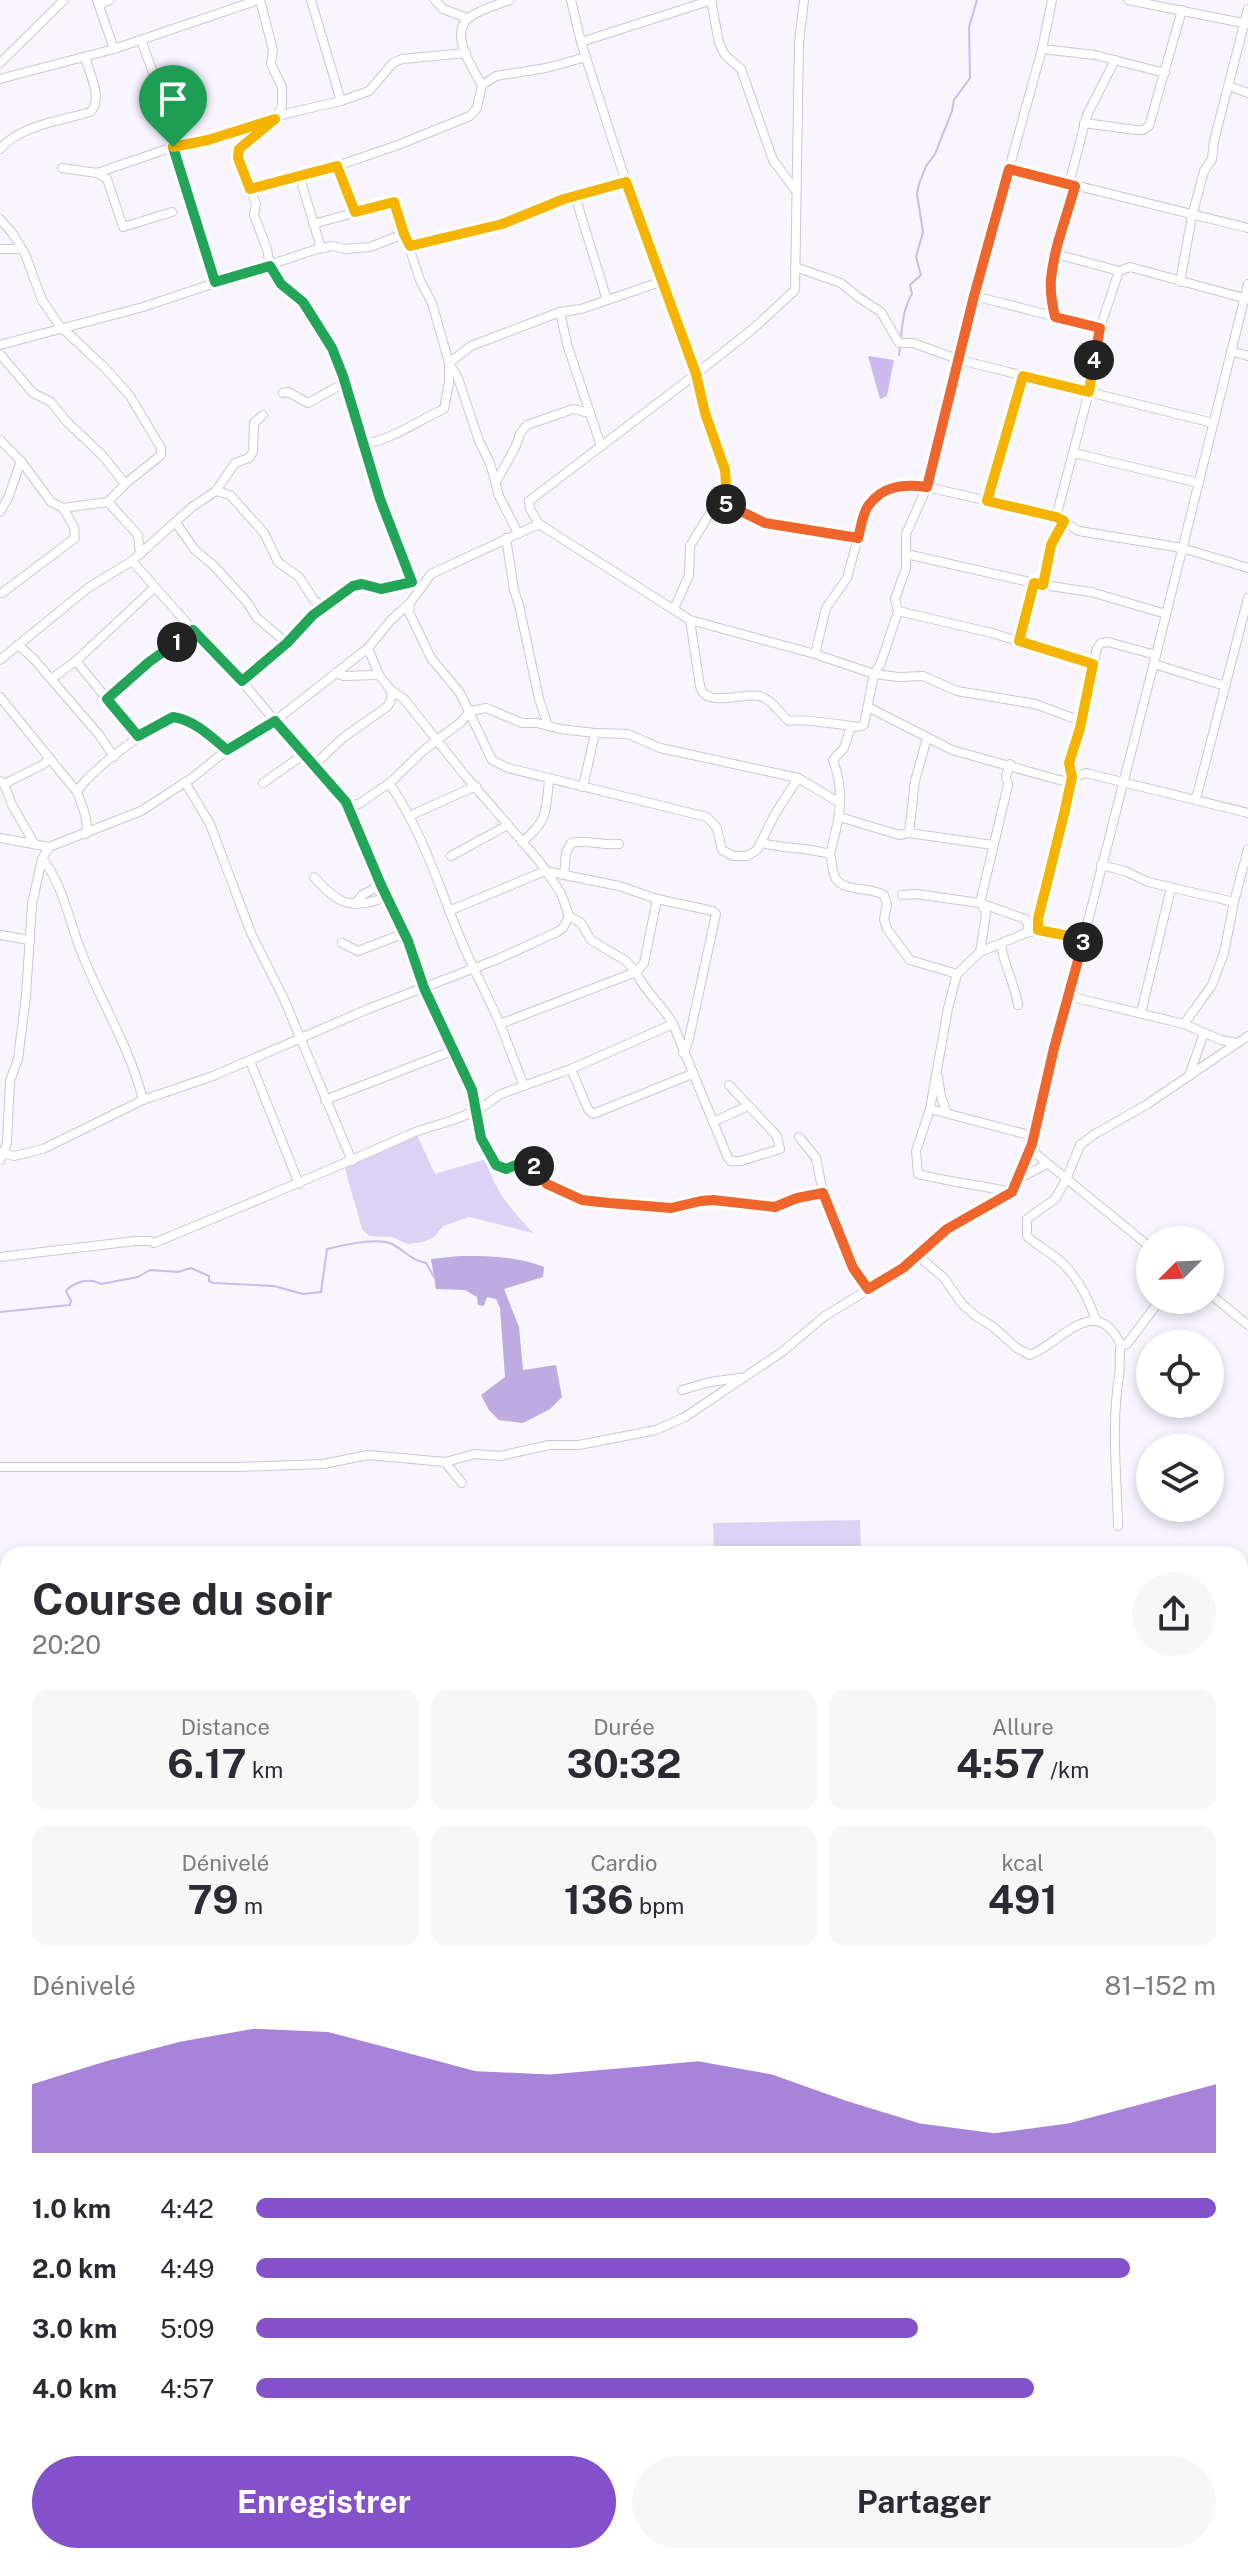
<!DOCTYPE html>
<html lang="fr">
<meta charset="utf-8">
<style>
:root{--surface:#fff;--page:#f7f7f7;--text:#2b2b33;--muted:#7c7c81;--accent:#8351ca}
body{margin:0;font-family:"Public Sans",sans-serif;background:var(--page);color:var(--text);height:100vh;display:flex;flex-direction:column;font-size:30px;white-space:nowrap}
*{box-sizing:border-box;margin:0}
p{font-size:26px;color:var(--muted)}
.icon{flex:none;width:44px;height:44px;fill:none;stroke:currentColor;stroke-width:2;stroke-linecap:round;stroke-linejoin:round}
.map{position:relative;flex:1;overflow:hidden}
.drawer{position:absolute;left:0px;top:1546px;width:1248px;height:1018px;display:flex;flex-direction:column;background:var(--surface);border-radius:24px 24px 0 0;box-shadow:0 4px 12px #0003}
.drawer>*{flex:none}
.needle{width:52px;rotate:246deg}
.buttons{position:absolute;left:1136px;top:1226px;display:grid;gap:16px}
.buttons a{display:grid;place-items:center;width:88px;height:88px;border-radius:50%;background:var(--surface);box-shadow:0 4px 12px #0003;font-size:40px}
.pin{position:absolute;display:grid;place-items:center;width:68px;height:68px;color:#fff;margin:-82px -34px;border-radius:50% 50% 50% 0;rotate:-45deg;box-shadow:0 0 8px #0007}
.pin .icon{rotate:45deg}
.km{position:absolute;width:40px;height:40px;margin:-20px;border-radius:50%;background:#222;color:#fff;font-size:22px;line-height:40px;text-align:center}
.round{display:grid;place-items:center;flex:none;width:84px;height:84px;border-radius:42px;background:var(--page)}
.headline{display:flex;align-items:center;justify-content:space-between;height:136px;padding:0 32px}
h1{font-size:44px;font-weight:700;line-height:60px}
.figures{display:grid;grid-template-columns:repeat(3,1fr);gap:12px;height:136px;padding:8px 32px}
.figures div{display:grid;align-content:center;border-radius:16px;background:var(--page);text-align:center}
.figures b{font-size:40px;font-weight:700}
.figures small{font-size:22px;font-weight:400}
.figures p{font-size:22px}
.chart{height:224px;padding:16px 32px}
.chart p{display:flex;justify-content:space-between}
.chart svg{width:100%;height:144px;margin-top:8px;fill:var(--accent);opacity:.7}
.primary-button{display:flex;gap:16px;margin-top:auto;padding:16px 32px}
.primary-button a{flex:1;height:92px;border-radius:48px;background:var(--accent);color:#fff;font-size:32px;font-weight:700;line-height:92px;text-align:center}
.primary-button a+a{background:var(--page);color:var(--text)}
ul{padding:0 32px;list-style:none;font-size:26px}
li{display:grid;grid-template-columns:128px 96px 1fr;align-items:center;height:60px}
li i{height:20px;border-radius:10px;background:var(--accent)}
.map>svg:first-child{display:block}
</style>
<div class="map">
<svg width="1248" height="2563" viewBox="0 0 1248 2563">
<rect width="100%" height="100%" fill="#f8f5ff"/>
<g fill="#dcd2f4">
<path d="M417,1135L435,1174L486,1159C493,1190 512,1210 533,1233L469,1217L443,1226L434,1237L423,1242L408,1244L392,1237L369,1236L362,1229L344,1165Z"/>
<polygon points="860,1520 861,1554 714,1554 713,1523"/>
<rect x="1240" y="2069" width="8" height="249"/>
</g>
<path fill="#bdace1" d="M460,1256C490,1256 516,1256 544,1267L543,1277L504,1289L519,1327L523,1370L556,1365L562,1397L550,1409L523,1423L499,1420L489,1410L481,1395L505,1377L500,1308L496,1299L487,1297L484,1306L478,1305L477,1297L465,1290L436,1289L431,1259Z"/>
<polygon fill="#cbbaf0" points="868,356 894,360 887,396 880,399"/>
<g fill="none" stroke-linecap="round" stroke-linejoin="round">
<g stroke="#cbbaf0" stroke-width="2">
<path d="M899,355C902,336 901,311 912,294L910,285L921,275L916,257L923,232L917,194L919,184L926,166L935,154L952,111L954,100L970,78L969,27L977,0"/>
<path d="M0,1312L70,1305L71,1301L66,1291C74,1282 89,1277 101,1284L138,1277L150,1270L178,1272L191,1268L209,1276V1281L213,1283L274,1286L303,1294L321,1292L327,1249C342,1245 379,1237 392,1244C405,1251 411,1260 426,1263L434,1277"/>
</g>
<g stroke="#bebcc6" stroke-width="16">
<polyline points="0,1755 8,1755"/>
<polyline points="0,1864 8,1864"/>
<polyline points="1240,2042 1248,2042"/>
</g>
<polyline stroke="#bebcc6" stroke-width="38" points="1240,2338 1248,2338"/>
<g stroke="#ccc5dc" stroke-width="10">
<g id="minor">
<polyline points="97,0 114,49"/>
<polyline points="260,0 273,50 271,64 282,87 282,106 275,119 265,130 239,149 238,158 256,204 254,215 267,249 270,266 281,284 303,302 332,348 343,376 380,499 412,582"/>
<polyline points="311,0 341,101"/>
<polyline points="435,0 443,9 467,18"/>
<polyline points="571,0 581,42 626,182 696,374 705,413 727,477 718,500 690,546 689,575 674,609"/>
<polyline points="711,0 719,43 725,55 741,69 773,160 796,191"/>
<polyline points="1128,0 1248,24"/>
<polyline points="99,4 110,0"/>
<polyline points="141,40 152,70 169,93 173,110 171,126 173,147 215,282"/>
<polyline points="581,42 712,0"/>
<polyline points="1042,49 1095,55 1165,73"/>
<polyline points="0,63 64,0"/>
<polyline points="0,79 114,49 258,0"/>
<path d="M482,85C472,68 448,32 470,17C481,9 497,5 510,0"/>
<polyline points="1229,86 1248,93"/>
<polyline points="1084,123 1136,130 1143,130 1149,126 1182,10"/>
<path d="M0,149C21,125 60,121 90,112C104,100 89,73 85,57"/>
<polyline points="337,166 355,212"/>
<polyline points="62,168 97,173 173,147 208,140 289,113 341,101 369,91 393,63 402,59 466,53"/>
<polyline points="1009,169 1248,228"/>
<polyline points="97,173 107,179 123,227 172,212"/>
<polyline points="299,175 321,248"/>
<polyline points="1069,184 1087,115 1115,60"/>
<polyline points="250,189 337,166 398,145 470,116 477,108 482,85 496,76 546,68 586,57"/>
<polyline points="575,196 607,300"/>
<polyline points="0,219 13,234 25,254 42,300 59,325 105,368 130,396 161,448 161,455 125,484 108,502"/>
<polyline points="313,224 394,202 420,280 432,303 449,363 458,378 479,441 490,463 499,496 518,533"/>
<polyline points="410,246 502,224 564,199 626,182"/>
<polyline points="0,249 21,249"/>
<polyline points="1056,254 1119,271 1130,267 1247,299"/>
<polyline points="795,267 841,283 858,297 881,312 899,343"/>
<polyline points="1180,282 1192,216 1204,171 1212,159 1214,141 1248,9"/>
<polyline points="974,296 1100,328"/>
<polyline points="560,312 567,344 601,446"/>
<polyline points="1055,317 1051,279 1075,186"/>
<polyline points="904,343 913,343 960,360 1213,423"/>
<polyline points="0,345 143,307 314,250 332,246 345,249 370,247 404,234"/>
<polyline points="1231,351 1248,356"/>
<polyline points="0,354 33,393 51,402 67,422 103,456 125,484"/>
<polyline points="283,393 288,392 308,403 344,383"/>
<polyline points="0,440 21,461 51,502 63,508 108,502 138,535 140,554"/>
<path d="M364,444C394,439 417,421 444,409L449,383V363L471,346L560,312L581,309L663,281"/>
<polyline points="1074,453 1199,483"/>
<polyline points="496,482 515,448 520,434 527,425 573,409 590,413"/>
<polyline points="216,491 230,495 264,533 278,562 299,577 314,600 324,608"/>
<polyline points="718,500 765,523 858,538"/>
<polyline points="987,501 1023,376"/>
<polyline points="0,512 8,498 21,461"/>
<polyline points="1056,517 1089,392 1100,328 1119,271"/>
<polyline points="176,523 195,550 214,566 247,602 257,618 287,643"/>
<polyline points="539,524 690,620 815,654 874,674 899,677 923,676 957,691 1035,704 1081,721"/>
<polyline points="506,538 514,590 519,605 539,699 548,726"/>
<polyline points="906,554 1043,585 1091,592 1166,614"/>
<polyline points="132,561 193,630 244,684 313,766 342,798 352,805 359,804 392,781 424,750 461,722 470,711 486,708 522,723 537,723 560,729 595,733 628,734 660,748 798,778 840,803"/>
<polyline points="1043,585 1051,545 1064,521"/>
<polyline points="2,593 75,538 74,527 63,508"/>
<polyline points="410,603 409,612 431,658 460,693 492,760 508,768 707,817 717,828 722,850 733,856 747,856 757,850 775,814 798,778"/>
<polyline points="898,611 992,633 1093,664"/>
<path d="M690,620L700,686C705,709 743,692 759,696C773,700 779,713 789,721C801,718 843,725 857,727L864,725L874,674L881,663L898,611L895,599L906,568V534L927,487L974,296L1042,49L1052,0"/>
<polyline points="1019,641 1034,583"/>
<polyline points="18,645 33,658 100,736 114,757"/>
<polyline points="815,654 826,608 847,578 865,512 869,505 892,488 900,485 927,487 1041,513 1056,517 1079,531 1182,548 1248,568"/>
<polyline points="0,660 88,588 132,561 192,507 216,491 235,463 249,458 253,452 254,423 263,415"/>
<polyline points="1154,664 1225,686"/>
<polyline points="335,673 344,676 379,675"/>
<polyline points="51,679 76,661"/>
<polyline points="242,681 287,643 313,615 353,586 362,584 381,589 415,581"/>
<polyline points="390,689 404,699 463,773 539,861 561,893 569,916 581,923 591,940 626,961 636,972 644,963 657,899 619,886 545,871 449,911"/>
<path d="M0,697L77,792C90,770 149,727 173,717C196,721 210,736 227,750"/>
<polyline points="107,699 76,661 155,587"/>
<polyline points="868,707 952,750 1059,780 1065,781 1086,773 1248,813"/>
<polyline points="138,736 107,699 149,662 193,630"/>
<polyline points="1010,764 1006,776 1008,785 980,903 1025,919 1029,927 1026,933"/>
<polyline points="313,766 344,737 388,706 392,696 390,689 379,675 368,648"/>
<polyline points="0,781 4,784 12,805 34,843"/>
<polyline points="185,782 210,824 251,933 284,999 352,1161"/>
<polyline points="263,783 303,755"/>
<path d="M389,783C422,830 439,887 461,940C473,969 488,996 500,1024L636,972C645,993 663,1005 673,1024"/>
<polyline points="4,784 42,765 50,759"/>
<polyline points="583,787 595,733"/>
<path d="M77,792C82,805 89,820 86,834"/>
<polyline points="1196,799 1248,598"/>
<polyline points="347,803 381,885 408,941 424,988 472,1090 481,1138 496,1165 506,1169 529,1160 547,1184 582,1200 609,1203 671,1208 701,1201 713,1200 775,1207 797,1198 823,1193"/>
<polyline points="409,816 476,786"/>
<polyline points="840,817 899,835 909,833 993,845"/>
<polyline points="909,833 915,781 927,738"/>
<polyline points="0,838 49,847 141,811 192,778 227,750 275,721 368,648 392,619 410,603 431,574 539,524 530,509 529,501 696,374 754,328 795,290 799,43 804,0"/>
<path d="M522,842C548,821 546,811 549,780"/>
<path d="M762,843C785,849 807,847 830,854C832,861 832,873 836,879C845,892 872,887 884,895L887,905L884,919L887,929L910,960L957,974"/>
<path d="M830,854C839,820 846,795 833,760L844,748L851,726"/>
<polyline points="451,856 508,825"/>
<path d="M42,859C62,881 70,924 81,951C100,1001 130,1047 143,1100"/>
<polyline points="1101,865 1125,871 1148,882 1234,902"/>
<path d="M564,875L566,853L571,843C587,839 602,846 619,844"/>
<path d="M314,877C339,905 351,910 387,897"/>
<polyline points="902,895 916,894 980,903 984,908 986,914 980,952"/>
<polyline points="657,899 713,911 716,914 688,1043 683,1053"/>
<polyline points="355,904 362,895 381,885"/>
<polyline points="1038,930 1039,910 1072,777 1069,763 1080,728 1097,648 1101,643 1108,642 1156,655"/>
<polyline points="0,935 30,940"/>
<polyline points="342,943 358,951 405,933"/>
<path d="M1001,945C1004,966 1015,984 1018,1005"/>
<polyline points="1068,996 1184,1024 1221,1040 1237,1043"/>
<polyline points="1141,1013 1171,888"/>
<polyline points="500,1024 524,1086"/>
<polyline points="1184,1024 1212,985 1224,953 1234,902 1248,849"/>
<polyline points="250,1061 299,1184"/>
<polyline points="571,1069 588,1109 593,1114 692,1074"/>
<polyline points="1189,1076 1204,1033"/>
<polyline points="938,1077 941,1097 947,1113"/>
<polyline points="325,1100 452,1051"/>
<polyline points="930,1109 1033,1136"/>
<polyline points="477,1111 501,1094 571,1069 673,1024 728,1158 731,1161 741,1161 780,1149 777,1136 729,1085"/>
<polyline points="713,1122 748,1106"/>
<polyline points="799,1137 816,1158 823,1193 836,1227 853,1268 868,1289"/>
<polyline points="2,1153 14,1156 43,1149 143,1100 213,1076 368,1009 498,959 557,932 563,928 569,916"/>
<polyline points="0,1160 7,1143 10,1081 18,1059 26,995 32,904 42,859 49,847"/>
<polyline points="1019,1178 1032,1144"/>
<path d="M1011,1192C980,1185 949,1182 918,1174L916,1151L930,1109L948,1008L957,974L980,952L1026,933L1038,930L1092,940"/>
<polyline points="1150,1247 1035,1153 1033,1136 1156,655 1248,284"/>
<path d="M917,1255L944,1278L962,1304L977,1317L992,1326L1017,1348L1030,1355C1061,1343 1096,1291 1121,1345C1118,1356 1121,1365 1119,1376C1111,1426 1117,1475 1118,1526"/>
<path d="M0,1257L135,1241H150L154,1243C239,1208 324,1173 408,1135C430,1125 455,1123 476,1109"/>
<polyline points="1210,1294 1248,1325"/>
<path d="M1096,1321C1088,1296 1075,1272 1054,1256C1045,1249 1035,1244 1027,1236V1219L1055,1199L1066,1180L1080,1145L1095,1134L1146,1105L1248,1036"/>
<polyline points="1121,1345 1127,1344 1160,1300"/>
<polyline points="682,1390 710,1382 739,1378"/>
<polyline points="445,1462 462,1483"/>
<polyline points="0,1467 238,1467 323,1464 368,1455 445,1462 475,1454 500,1456 549,1445 579,1445 656,1430 685,1417 782,1352 825,1316 903,1268 947,1229 1012,1192 1018,1179 1047,1164"/>
</g>
</g>
<use href="#minor" stroke="#fff" stroke-width="8"/>
</g>
<g fill="none" stroke-linecap="round" stroke-linejoin="round">
<g stroke="#fff" stroke-width="16">
<polyline id="split-1" points="173,147 215,282 270,266 281,284 303,302 332,348 343,376 380,499 412,582 381,589 362,584 353,586 313,615 287,643 242,681 193,630 177,642"/>
</g>
<g stroke="#fff" stroke-width="16">
<path id="split-2" d="M177,642L149,662L107,699L138,736L173,717C196,721 210,736 227,750L275,721L346,802L381,885L408,941L424,988L472,1090L481,1138L496,1165L506,1169L529,1160L534,1166"/>
</g>
<g stroke="#fff" stroke-width="16">
<polyline id="split-3" points="534,1166 547,1184 582,1200 609,1203 671,1208 701,1201 713,1200 775,1207 797,1198 823,1193 853,1268 868,1289 903,1268 947,1229 1012,1192 1032,1144 1054,1048 1083,942"/>
</g>
<g stroke="#fff" stroke-width="16">
<polyline id="split-4" points="1083,942 1084,939 1038,930 1038,919 1064,814 1072,777 1069,763 1080,728 1093,664 1019,641 1034,583 1043,585 1051,545 1064,521 1056,517 987,501 1023,376 1089,392 1094,360"/>
</g>
<g stroke="#fff" stroke-width="16">
<path id="split-5" d="M726,504L765,523L858,538C861,528 862,515 868,506C883,485 904,484 927,487L974,296L1009,169L1075,186C1067,216 1054,247 1051,279C1050,291 1052,304 1055,317L1100,328L1094,360"/>
</g>
<g stroke="#fff" stroke-width="16">
<polyline id="split-6" points="173,147 208,140 275,119 239,149 238,158 250,189 337,166 355,212 394,202 404,234 410,246 502,224 564,199 626,182 696,374 705,413 725,470 726,485 718,500 726,504"/>
</g>
<use href="#split-1" stroke="#22a559" stroke-width="10"/>
<use href="#split-2" stroke="#22a559" stroke-width="10"/>
<use href="#split-3" stroke="#f0652b" stroke-width="10"/>
<use href="#split-4" stroke="#f5b400" stroke-width="10"/>
<use href="#split-5" stroke="#f0652b" stroke-width="10"/>
<use href="#split-6" stroke="#f5b400" stroke-width="10"/>
</g>
</svg>
<div class="buttons">
<a><svg class="needle" viewBox="-14 -14 28 28"><path d="M0-13l5 13h-10z" fill="#e53935"/><path d="M0 13l5-13h-10z" fill="#7c7c81"/></svg></a>
<a><svg class="icon" aria-label="locate" viewBox="0 0 24 24"><circle cx="12" cy="12" r="6"/><path d="M12 2v4M12 18v4M2 12h4M18 12h4"/></svg></a>
<a><svg class="icon" aria-label="layers" viewBox="0 0 24 24"><path d="M12 4l9 5-9 5-9-5zM3 14l9 5 9-5"/></svg></a>
</div>
<div class="pin" style="left:173px;top:147px;background:#1e9e55"><svg class="icon" aria-label="arrive" viewBox="0 0 24 24"><path d="M6 21V4h12l-3 4 3 4H6"/></svg></div>
<b class="km" style="left:177px;top:642px">1</b>
<b class="km" style="left:534px;top:1166px">2</b>
<b class="km" style="left:1083px;top:942px">3</b>
<b class="km" style="left:1094px;top:360px">4</b>
<b class="km" style="left:726px;top:504px">5</b>
<section class="drawer">
<div class="headline"><div><h1>Course du soir</h1><p>20:20</p></div><a class="round"><svg class="icon" aria-label="share" viewBox="0 0 24 24"><path d="M12 15V3M7 8l5-5 5 5M5 13v7h14v-7"/></svg></a></div>
<div class="figures">
<div><p>Distance</p><b>6.17<small> km</small></b></div>
<div><p>Durée</p><b>30:32</b></div>
<div><p>Allure</p><b>4:57<small> /km</small></b></div>
</div>
<div class="figures">
<div><p>Dénivelé</p><b>79<small> m</small></b></div>
<div><p>Cardio</p><b>136<small> bpm</small></b></div>
<div><p>kcal</p><b>491</b></div>
</div>
<div class="chart"><p><span>Dénivelé</span>81–152 m</p>
<svg viewBox="0 0 160 44" preserveAspectRatio="none"><path d="M0 44V23L10 16L20 10L30 6L40 7L50 13L60 19L70 20L80 18L90 16L100 20L110 28L120 35L130 38L140 35L150 29L160 23V44z"/></svg>
</div>
<ul>
<li><b>1.0 km</b>4:42<i style="width:100%"></i></li>
<li><b>2.0 km</b>4:49<i style="width:91%"></i></li>
<li><b>3.0 km</b>5:09<i style="width:69%"></i></li>
<li><b>4.0 km</b>4:57<i style="width:81%"></i></li>
</ul>
<div class="primary-button"><a>Enregistrer</a><a>Partager</a></div>
</section>
</div>
